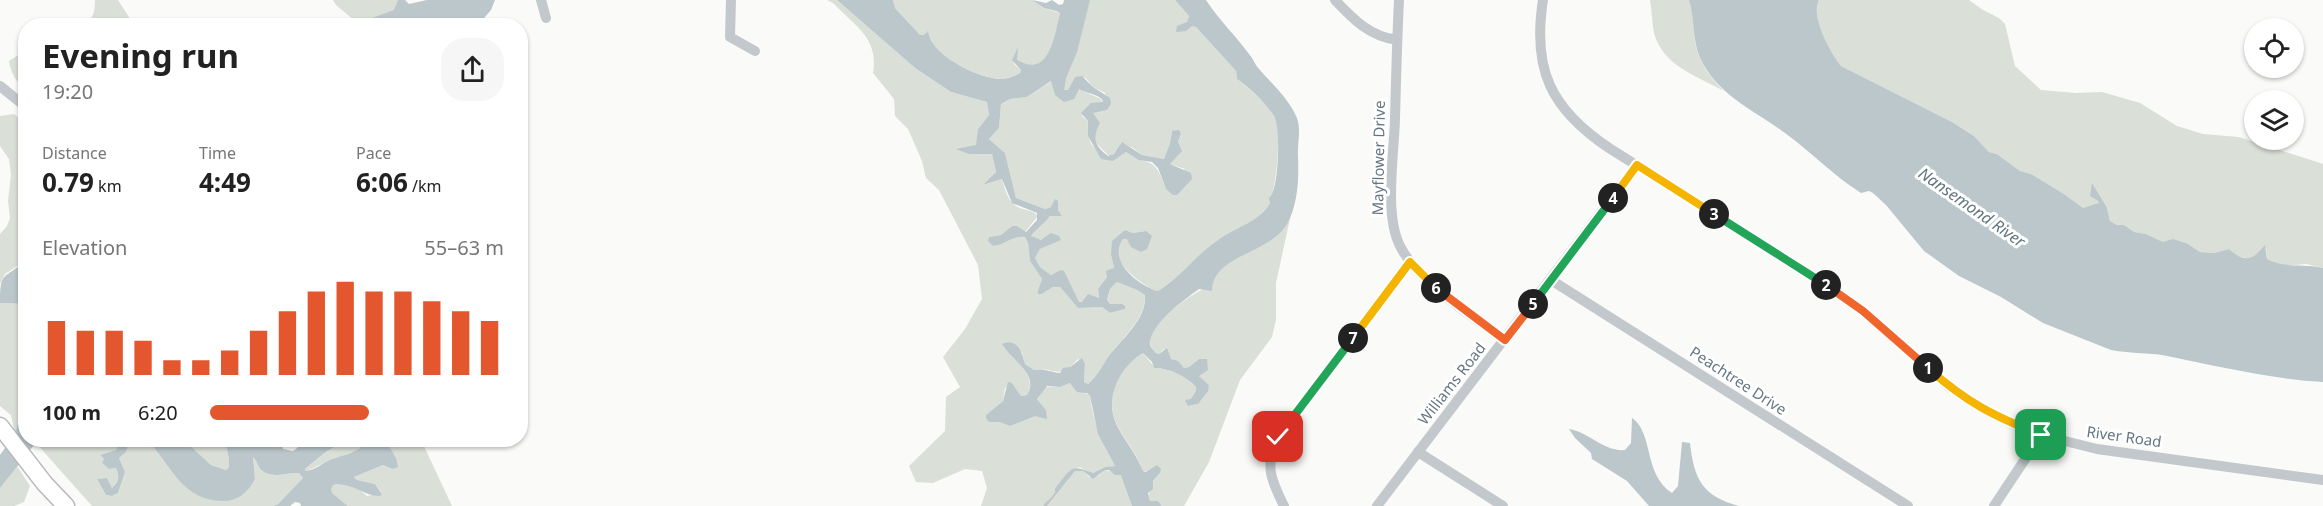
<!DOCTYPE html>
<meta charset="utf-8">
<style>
:root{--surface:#fff;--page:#f6f6f6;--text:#222;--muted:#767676;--accent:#e4572e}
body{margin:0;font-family:"Noto Sans",sans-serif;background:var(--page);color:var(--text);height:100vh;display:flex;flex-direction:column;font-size:22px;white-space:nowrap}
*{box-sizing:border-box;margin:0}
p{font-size:20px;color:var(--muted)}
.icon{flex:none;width:33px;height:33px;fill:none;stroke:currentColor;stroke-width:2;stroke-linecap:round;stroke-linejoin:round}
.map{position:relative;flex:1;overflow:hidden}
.sheet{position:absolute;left:18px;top:18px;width:510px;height:429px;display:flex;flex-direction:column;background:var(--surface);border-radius:24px;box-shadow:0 2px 4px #0004}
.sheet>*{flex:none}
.buttons{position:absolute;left:2244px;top:18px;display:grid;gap:12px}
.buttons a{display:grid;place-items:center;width:60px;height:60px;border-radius:50%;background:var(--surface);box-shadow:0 2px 4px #0004;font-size:30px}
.pin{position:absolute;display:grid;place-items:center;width:51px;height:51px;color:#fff;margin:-26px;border-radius:12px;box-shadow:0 3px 9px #0006}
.km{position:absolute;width:30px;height:30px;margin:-15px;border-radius:50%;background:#222;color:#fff;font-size:16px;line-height:30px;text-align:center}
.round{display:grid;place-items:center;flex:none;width:63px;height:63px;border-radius:24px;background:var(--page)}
.overview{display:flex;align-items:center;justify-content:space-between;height:102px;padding:0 24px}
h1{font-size:33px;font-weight:700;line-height:45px}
.metrics{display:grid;grid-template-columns:repeat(3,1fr);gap:9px;height:102px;padding:6px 24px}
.metrics div{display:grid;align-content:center}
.metrics b{font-size:26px;font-weight:700}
.metrics small{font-size:16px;font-weight:400}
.metrics p{font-size:16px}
.chart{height:168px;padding:12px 24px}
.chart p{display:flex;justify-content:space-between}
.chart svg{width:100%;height:108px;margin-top:6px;stroke:var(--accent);stroke-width:6}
ul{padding:0 24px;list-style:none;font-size:20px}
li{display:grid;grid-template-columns:96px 72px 1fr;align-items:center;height:45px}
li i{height:15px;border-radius:8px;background:var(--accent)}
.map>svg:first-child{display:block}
</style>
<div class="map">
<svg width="2323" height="506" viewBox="0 0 2323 506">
<rect width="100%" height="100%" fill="#fafaf8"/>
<g fill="#dadfd7">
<path d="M95,0H118L134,25H70C89,24 95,20 95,0Z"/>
<path d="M333,0H398L395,10C385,13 363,25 355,25V21L336,5Z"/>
<path d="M827,0H837L915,68L951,92L987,102L989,115L978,129L977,145L973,148L964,147L969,154H992L996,172L984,185L1002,179C1005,189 1007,200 1016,206C1024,211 1032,209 1038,216L1025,232L1017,226H1012L1001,235L989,237L993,246L1017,236L1025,237L1028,243L1030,261L1042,279L1038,290L1042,294L1053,287H1060L1078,308L1102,307L1110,313L1125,309V306L1110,304L1107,301L1110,289L1117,282L1137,290L1145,295C1146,320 1121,338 1108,357C1102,366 1097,377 1088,384L1084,382L1085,365L1078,359C1057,382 1056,366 1034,370L1025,364L1022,352L1003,347C1016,358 1038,378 1027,395L1021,396L1012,383L1005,388L1003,401L986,415L1010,426L1046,410L1037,399L1045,387H1060L1070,383L1090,396C1093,423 1102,442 1115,466L1105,467L1093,473L1079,467L1069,471C1064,480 1059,486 1054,494C1051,499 1046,500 1043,506H981L987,488L982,471L965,469L933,483L916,482L909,466L945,431L946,397L960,387L943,357L965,329L982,299L978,265L939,190L926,178L922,161L908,129L895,116L894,99L873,73C879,38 855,26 833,3Z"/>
<path d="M893,0H1032L1044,8L1060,13C1054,36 1051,78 1017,61V50L1014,64L1021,70L1020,73C1014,76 1008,79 1001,79C978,78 932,56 927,32L924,36L920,35L895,8Z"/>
<path d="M1090,0H1175L1189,16L1187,22L1196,27L1236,71L1237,79C1248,87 1269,105 1275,118C1282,130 1276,197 1267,208C1254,225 1230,230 1214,243C1195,259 1179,278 1158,291C1144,288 1101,255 1123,239C1128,236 1139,234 1146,231L1133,233L1125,230L1111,255L1114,268L1098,289L1099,299L1079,302L1061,271L1051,275L1040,267L1035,258L1040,249L1061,239L1035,240L1031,236C1036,229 1044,224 1050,216L1062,215L1051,207L1045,209L1016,198L1005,153L989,139L999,128L1001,104L1010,99L1027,97L1052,81L1055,95L1079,89L1103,100L1082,116L1088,121C1087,146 1093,149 1113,161L1126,152C1153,169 1153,154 1166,189L1185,169L1170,164L1171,161L1178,156V142L1181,135L1172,131L1170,143L1164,159L1142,155L1133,148L1121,143C1119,150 1115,154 1109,156L1095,142L1092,112L1107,110L1105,93L1093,87L1086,78L1075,77L1068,90H1064L1063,86Z"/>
<path d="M1650,0H1689C1694,15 1693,32 1696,47C1700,64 1712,80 1724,91C1697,76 1663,66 1654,33C1652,23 1652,11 1650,0Z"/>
<polygon points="1819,0 1969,0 1983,10 1999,18 2005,24 2015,66 2041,90 2076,93 2102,92 2140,103 2177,126 2203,134 2239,137 2323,164 2323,268 2306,264 2282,266 2267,259 2266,248 2250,259 2237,256 2229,249 2214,253 2200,252 2188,244 2163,242 2146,234 2133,232 2124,225 2117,225 2110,221 2107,208 2097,200 2099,204 2083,208 2064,194 2031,174 2020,171 1997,154 1989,152 1974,136 1952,122 1841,66 1830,54 1818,23 1816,6"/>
<path d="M25,51V89C16,82 11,73 9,61Z"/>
<path d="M14,114L25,123V193C13,206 22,220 25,236C26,244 25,253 25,261L5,274L0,284V234L7,226L10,218L8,201L11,175L9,159L0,146V116Z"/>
<path d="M1291,214L1276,283V320L1272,337L1240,380L1209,462L1184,506H1162L1158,501H1150C1147,489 1152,482 1160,473L1143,471C1132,439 1101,422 1116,385C1121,372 1131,360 1143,353L1155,368C1170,368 1186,377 1196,387V391L1188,406L1198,404L1209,385L1199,376V359L1189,367L1184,368L1171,359L1164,349L1159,354L1156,353C1153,350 1150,346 1150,341C1152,321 1189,296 1205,288C1212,284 1214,276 1220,270C1243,247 1277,248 1291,214Z"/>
<polygon points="0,303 25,304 24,353 25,391 18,400 20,415 15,434 11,415 0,406"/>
<path d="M38,440H120L116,450L100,455L105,460L102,463L109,469L116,468C120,477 119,480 112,488L107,478L97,479L106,495L112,496L118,493L125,472L119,458L126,452L129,443L138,442L139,440H147C172,466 181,500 223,500C238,501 248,493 255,479L253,456C257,460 257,465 260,469C271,480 287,472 299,473L303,478L278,504L273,506H92L36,443Z"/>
<polygon points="184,440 225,440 229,459 229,467 226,470 211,465"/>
<path d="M360,440V448L354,453L334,458L305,472V469C322,455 337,442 360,440Z"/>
<path d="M386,440H421L452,506H348L332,493L330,489L333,485C347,483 357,487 367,496L382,493L375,484L357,480L354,477L383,465L396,468V458Z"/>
<polygon points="17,466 30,486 24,502 14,506 0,506 0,488"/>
<polygon points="1105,470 1121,474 1125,481 1132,506 1047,506 1075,471 1083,471 1089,477 1098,476"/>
</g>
<g fill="#bbc7cb" fill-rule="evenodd">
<polygon points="398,0 405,0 409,4 427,0 495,0 491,10 478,25 360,25 367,20 394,10"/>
<path d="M837,0H893L895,8L920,35H924L928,31C930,55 979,79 1002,79C1008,79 1014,76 1020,73L1021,70L1012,60L1018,47L1017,60C1050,79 1054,36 1060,13L1056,11L1044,8L1032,0L1046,3L1052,0L1059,5L1063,4L1064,0H1090L1077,52L1066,78L1064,90H1068L1075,77L1082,76L1093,87L1110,98L1111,104L1107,110L1093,113L1100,123C1092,138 1094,145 1108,156L1114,154L1122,142L1142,155L1164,159L1170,143L1172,131L1179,130L1181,134L1178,142L1182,151L1170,164L1191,173L1192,179L1177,195H1173L1166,189L1158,168L1152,162L1139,160L1126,152L1113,161L1101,159L1088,136V121L1081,113L1091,103L1102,102L1103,100C1097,94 1086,93 1079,89L1074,99L1064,102L1055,95L1051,81L1027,97L1010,99L1001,104L999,128L989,139L1005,153L1016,198L1045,209L1051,207L1055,199L1058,201V210L1062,216H1050C1044,224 1035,230 1031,236L1041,240L1051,233L1059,236L1061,240L1040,249L1035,258L1040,267L1051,275L1061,270L1064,271L1079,302H1082L1088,294L1099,298L1098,289L1107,277L1106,271L1114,268L1111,255L1112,241L1125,230L1133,233L1146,231L1152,236L1147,249L1141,252L1131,247L1127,239H1123C1107,260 1138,286 1158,291C1181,277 1196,255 1218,240C1234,228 1260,222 1270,203L1269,198C1279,192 1281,126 1274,116C1265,102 1250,88 1237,79L1236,71L1196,27L1192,26L1186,31L1176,32L1177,26L1187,22L1189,16L1175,0H1206C1219,20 1235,35 1249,54C1253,58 1255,65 1259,69C1271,83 1288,98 1296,116C1302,128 1297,143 1298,157C1299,177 1298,205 1287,224C1271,253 1212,255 1212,291L1199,289C1184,300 1154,321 1150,341C1149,346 1153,350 1156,353L1159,354L1167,348L1171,359L1178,361L1184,368L1189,367L1199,359H1207L1208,370L1199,376L1209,385L1208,391L1198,404L1188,406L1185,400L1191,399L1196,391V387C1186,376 1169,368 1154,368L1152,362L1143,353C1131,360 1121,372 1116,385C1101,422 1131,439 1143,471L1146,472L1157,465L1161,469L1160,473L1153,481V489L1148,493L1150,501H1158L1162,506H1132L1121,475H1115L1109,470H1105L1093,479L1083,471H1075L1047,506H1043C1046,500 1050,500 1053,495C1058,489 1052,492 1057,486C1072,468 1070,464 1093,473L1105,467L1115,466L1098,434L1090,396L1087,393L1077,392L1070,383L1060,387L1047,386L1037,399L1046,410L1047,419L1035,416L1010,426L1000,422H989L986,418V415L1003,401L1008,382L1012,383L1021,396L1027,395C1040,374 1011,360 1002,344C1017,338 1022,351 1025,364L1034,370C1044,368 1050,372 1060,373L1063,368L1070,367L1082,358L1085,364L1084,382L1088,384C1097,377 1102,366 1108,357C1121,339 1147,320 1145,295L1137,290L1117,282L1110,289L1107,300L1110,304H1122L1125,306V309L1110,313L1102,307L1078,308L1060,287H1053L1042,294H1038V290L1042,279L1030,261L1028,243L1025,237C1013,235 1005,245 993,246L988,241L989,237L1001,235L1012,226H1017L1026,232L1037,220V213L1012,203L1002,179L983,185L996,172L992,154H969L956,149L976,145L978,129L989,115L987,102L951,92L915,68Z"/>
<path d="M1689,0H1819C1810,16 1830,53 1841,66L1952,122L1974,136L1989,152L1997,154L2020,171L2031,174L2064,194L2083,208L2099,203L2097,200L2090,196L2092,183L2107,208L2110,221L2117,225H2124L2134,232L2146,234L2163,242L2173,239L2188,244L2200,252L2214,253L2229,249C2245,263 2252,261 2265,245L2267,259C2287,269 2301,263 2323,268V382C2272,379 2221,367 2172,357C2152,352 2131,354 2111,350L2043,323L2001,297L1959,276L1924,251L1886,205L1873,193L1869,191L1861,193C1834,176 1811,152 1785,133C1754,110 1718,96 1700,58C1692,40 1695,19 1689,0Z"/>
<path d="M25,261V277C19,281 17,286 21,292L25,293V304L0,303C0,270 4,280 25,261Z"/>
<polygon points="25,391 26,440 38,440 0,488 0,455 15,434 20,415 18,399"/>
<path d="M1632,418C1654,433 1643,474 1672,493L1678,486L1682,442L1690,443C1694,479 1702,496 1739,506H1649L1627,481L1592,459L1591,453L1575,438L1569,429C1589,432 1604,452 1625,450L1631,443Z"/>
<path d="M120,440H139V442L129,443L126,452L119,458L125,472L118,493L112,496L106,495L97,479L107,478L112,488C119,481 120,477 116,468L109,469L102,463L104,459L100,455L116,450Z"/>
<path d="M147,440H184L211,465L226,470L229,467V459L225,440H251L253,446L256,440H280L283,449L293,451L308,440H386L396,458L398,467L393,469L383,465L354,477L357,480L375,484L382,494L380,496C362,496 353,482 333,485L331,489L332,493L348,506H301L300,503L295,502L290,506H273L278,504L303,478L299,473C287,472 271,480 260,469C257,465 257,460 253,457L255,479C248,493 238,501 223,501C181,500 172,466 147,440ZM359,440L360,448C351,455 343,455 332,459C323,462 315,471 305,471V469C323,454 336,442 359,440Z"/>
</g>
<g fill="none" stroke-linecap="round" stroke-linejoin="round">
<g stroke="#b5babe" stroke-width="19">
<polyline id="primary" points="0,426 45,484 66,506"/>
</g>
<g stroke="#c3c8cc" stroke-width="10">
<polyline points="541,0 546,18"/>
<polyline points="731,0 730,37 755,51"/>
<path d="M1335,0C1353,19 1369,36 1397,40"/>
<path d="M1399,0C1397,40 1396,79 1395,119C1394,154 1384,215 1400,246C1420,285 1471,314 1505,341"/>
<path d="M1543,0C1532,70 1551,109 1609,148L1835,290L1863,311L1949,387L1969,401L2012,424L2041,435L2097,449L2323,480"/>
<polyline points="0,86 26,107"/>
<polyline points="1551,280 1908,506"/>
<polyline points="1418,452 1503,506"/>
<path d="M1284,506C1271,480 1264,465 1278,437L1410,262"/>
<polyline points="1377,506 1637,165"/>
<polyline points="1994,506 2041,435"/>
</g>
<use href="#primary" stroke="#fff" stroke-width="16"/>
</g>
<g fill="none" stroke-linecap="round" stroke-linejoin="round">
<g stroke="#fff" stroke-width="12">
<path id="split-1" d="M1928,368C1967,403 1994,416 2041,435"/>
</g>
<g stroke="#fff" stroke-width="12">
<polyline id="split-2" points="1826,285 1863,311 1928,368"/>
</g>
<g stroke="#fff" stroke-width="12">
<polyline id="split-3" points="1714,214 1826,285"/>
</g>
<g stroke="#fff" stroke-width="12">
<polyline id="split-4" points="1613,198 1637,165 1714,214"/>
</g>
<g stroke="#fff" stroke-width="12">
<polyline id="split-5" points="1533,304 1613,198"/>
</g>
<g stroke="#fff" stroke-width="12">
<polyline id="split-6" points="1436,288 1505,340 1533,304"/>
</g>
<g stroke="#fff" stroke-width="12">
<polyline id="split-7" points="1353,338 1410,262 1436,288"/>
</g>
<g stroke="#fff" stroke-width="12">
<polyline id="split-8" points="1278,437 1353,338"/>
</g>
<use href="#split-1" stroke="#f5b400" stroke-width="8"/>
<use href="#split-2" stroke="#f0652b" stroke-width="8"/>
<use href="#split-3" stroke="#22a559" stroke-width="8"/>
<use href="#split-4" stroke="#f5b400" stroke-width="8"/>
<use href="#split-5" stroke="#22a559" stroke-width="8"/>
<use href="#split-6" stroke="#f0652b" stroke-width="8"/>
<use href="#split-7" stroke="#f5b400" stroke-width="8"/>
<use href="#split-8" stroke="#22a559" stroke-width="8"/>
</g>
<g text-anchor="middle" stroke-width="6" stroke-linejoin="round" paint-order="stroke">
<g font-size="15" fill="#657683" stroke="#fff">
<text transform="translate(1379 158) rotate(-89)" y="5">Mayflower Drive</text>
<text transform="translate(1738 381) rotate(33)" y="5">Peachtree Drive</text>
<text transform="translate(1452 384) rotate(-52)" y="5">Williams Road</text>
<text transform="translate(2124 437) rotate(8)" y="5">River Road</text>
</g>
<g font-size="16" font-style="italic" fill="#60757c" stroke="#fff">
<text transform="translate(1972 207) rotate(35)" y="6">Nansemond River</text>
</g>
</g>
</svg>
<div class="buttons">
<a><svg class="icon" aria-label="locate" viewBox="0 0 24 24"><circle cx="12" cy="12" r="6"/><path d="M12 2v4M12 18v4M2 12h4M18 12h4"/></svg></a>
<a><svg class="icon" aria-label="layers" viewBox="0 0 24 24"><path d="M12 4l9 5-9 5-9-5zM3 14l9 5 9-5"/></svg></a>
</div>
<div class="pin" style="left:2041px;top:435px;background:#1e9e55"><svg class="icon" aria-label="arrive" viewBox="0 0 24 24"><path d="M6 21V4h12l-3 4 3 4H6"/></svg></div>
<div class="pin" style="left:1278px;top:437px;background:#d93025"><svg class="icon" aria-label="check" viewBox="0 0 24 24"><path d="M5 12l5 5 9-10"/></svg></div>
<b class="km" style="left:1928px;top:368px">1</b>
<b class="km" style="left:1826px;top:285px">2</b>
<b class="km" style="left:1714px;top:214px">3</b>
<b class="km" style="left:1613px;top:198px">4</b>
<b class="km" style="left:1533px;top:304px">5</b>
<b class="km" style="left:1436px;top:288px">6</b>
<b class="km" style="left:1353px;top:338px">7</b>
<section class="sheet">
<div class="overview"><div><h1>Evening run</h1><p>19:20</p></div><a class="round"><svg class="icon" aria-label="share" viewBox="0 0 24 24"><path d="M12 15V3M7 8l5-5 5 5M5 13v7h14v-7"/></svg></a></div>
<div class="metrics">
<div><p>Distance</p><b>0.79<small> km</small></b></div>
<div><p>Time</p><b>4:49</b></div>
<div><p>Pace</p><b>6:06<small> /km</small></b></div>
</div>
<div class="chart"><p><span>Elevation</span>55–63 m</p>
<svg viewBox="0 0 160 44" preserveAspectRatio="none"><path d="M5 44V22M15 44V26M25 44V26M35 44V30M45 44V38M55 44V38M65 44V34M75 44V26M85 44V18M95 44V10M105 44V6M115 44V10M125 44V10M135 44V14M145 44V18M155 44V22"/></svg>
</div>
<ul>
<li><b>100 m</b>6:20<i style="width:54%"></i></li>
</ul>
</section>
</div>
